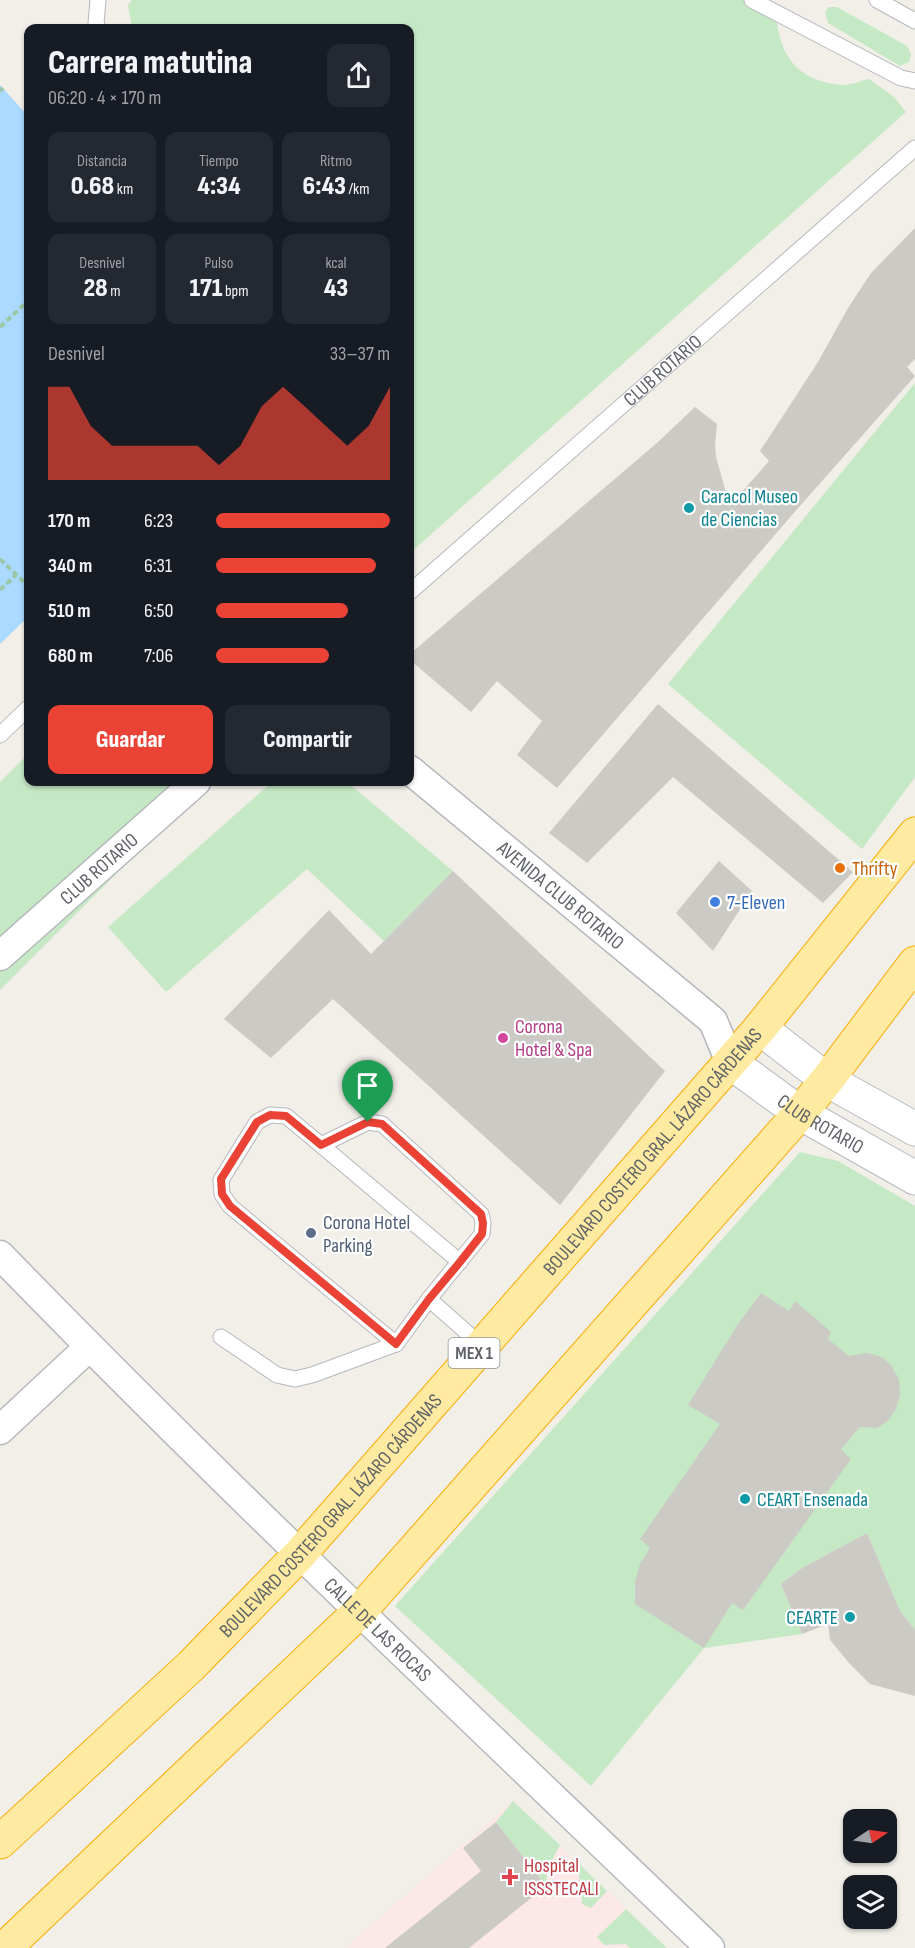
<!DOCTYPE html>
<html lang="es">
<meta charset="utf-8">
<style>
:root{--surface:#171b24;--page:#242831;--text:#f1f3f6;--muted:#9ea1a6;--accent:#ea4335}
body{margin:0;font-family:"Sofia Sans Condensed",sans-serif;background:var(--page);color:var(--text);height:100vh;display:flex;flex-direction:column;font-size:22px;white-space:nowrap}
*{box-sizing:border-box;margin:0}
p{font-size:20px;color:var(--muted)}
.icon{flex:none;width:33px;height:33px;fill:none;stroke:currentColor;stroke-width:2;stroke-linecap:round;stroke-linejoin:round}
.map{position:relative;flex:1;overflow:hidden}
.panel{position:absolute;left:24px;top:24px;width:390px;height:762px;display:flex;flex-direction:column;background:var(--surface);border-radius:12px;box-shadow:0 2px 4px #0004}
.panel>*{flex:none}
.needle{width:39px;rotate:77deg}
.tools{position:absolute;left:843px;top:1809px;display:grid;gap:12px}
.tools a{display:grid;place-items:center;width:54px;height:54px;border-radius:12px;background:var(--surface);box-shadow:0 2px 4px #0004;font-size:30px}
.pin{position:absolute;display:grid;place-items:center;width:51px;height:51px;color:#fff;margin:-62px -26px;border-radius:50% 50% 50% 0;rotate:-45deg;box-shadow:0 0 6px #0007}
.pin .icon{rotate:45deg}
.round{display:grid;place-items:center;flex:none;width:63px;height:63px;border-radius:12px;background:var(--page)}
.overview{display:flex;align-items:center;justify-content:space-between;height:102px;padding:0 24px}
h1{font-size:33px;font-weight:800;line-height:45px}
.figures{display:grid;grid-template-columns:repeat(3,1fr);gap:9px;height:102px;padding:6px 24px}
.figures div{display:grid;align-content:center;border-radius:12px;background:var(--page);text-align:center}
.figures b{font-size:26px;font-weight:800}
.figures small{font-size:16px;font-weight:400}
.figures p{font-size:16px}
.chart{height:168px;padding:12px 24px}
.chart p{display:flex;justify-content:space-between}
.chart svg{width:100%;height:108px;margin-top:6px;fill:var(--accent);opacity:.7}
.primary-button{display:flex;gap:12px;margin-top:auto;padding:12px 24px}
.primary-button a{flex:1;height:69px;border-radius:12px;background:var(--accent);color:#fff;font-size:24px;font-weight:800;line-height:69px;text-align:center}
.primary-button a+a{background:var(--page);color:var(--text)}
ul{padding:0 24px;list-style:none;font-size:20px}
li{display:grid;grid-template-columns:96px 72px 1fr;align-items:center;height:45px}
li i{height:15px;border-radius:8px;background:var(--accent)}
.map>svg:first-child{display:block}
</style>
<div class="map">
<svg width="915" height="1948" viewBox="0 0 915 1948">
<rect width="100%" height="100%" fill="#f1efe8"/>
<polygon fill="#fce8e6" points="513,1801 667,1948 345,1948"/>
<g fill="#c5e8c5">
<path d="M132,0H752L776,13C779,56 797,81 842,85C850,85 861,81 869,79L894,97L906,112L410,553V382L413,378L412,364L410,357V28H132L128,5Z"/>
<polygon points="829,7 837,7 907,46 911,54 909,62 900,66 828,23 825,12"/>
<polygon points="915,383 915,777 862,849 668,684"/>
<polygon points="28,754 28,782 208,782 0,990 0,782"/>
<polygon points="272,782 347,782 453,871 384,941 307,869 166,992 108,927"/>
<polygon points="800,1152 838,1161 915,1206 915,1630 900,1611 867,1533 802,1568 781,1584 802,1634 704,1648 591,1786 395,1606"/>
<polygon points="513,1801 560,1845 547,1870 546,1886 496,1822"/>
<polygon points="578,1863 607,1891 591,1908 582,1904"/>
<polygon points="626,1909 667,1948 630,1948 626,1944 604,1945 597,1937"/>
</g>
<polygon fill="#aadaff" points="0,85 28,116 28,617 0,644"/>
<g fill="#cccac5">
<polygon points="915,228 915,359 907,367 915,376 792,515 557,788 517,755 542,721 497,681 471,712 410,660 410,654 658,442 695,407 717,424 715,445 716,457 727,496 733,502 769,461 760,451 818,362 848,308 871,273"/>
<polygon points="658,704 853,872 823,903 673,777 587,863 549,833"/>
<polygon points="719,861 752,891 713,951 676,913"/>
<polygon points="453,871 665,1071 560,1205 333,999 271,1058 224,1019 329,910 371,954"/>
<polygon points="761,1293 789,1311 795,1301 831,1332 828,1339 849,1356 867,1353 882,1357 891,1365 899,1379 900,1395 896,1409 888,1421 877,1428 860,1427 841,1449 851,1459 743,1610 732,1603 704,1648 635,1604 635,1582 640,1564 650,1548 640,1539 720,1424 688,1405 738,1324"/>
<polygon points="867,1533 900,1611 915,1630 915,1696 870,1684 850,1664 830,1640 828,1624 802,1634 781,1584 802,1568"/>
<polygon points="496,1822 546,1886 469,1948 385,1948 481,1871 463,1848"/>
</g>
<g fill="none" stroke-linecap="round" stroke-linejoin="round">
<g stroke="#b5b8bc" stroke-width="17">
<g id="service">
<polyline points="752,0 901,78 915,81"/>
<polyline points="877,0 915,21"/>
<polyline points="98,28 96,23 98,0"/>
<path id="s1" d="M410,592L915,148"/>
<polyline points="0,735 28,708"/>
<polyline points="321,1145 460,1262"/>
<polyline points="221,1337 277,1375 295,1379 312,1375 396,1344 230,1206 222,1194 221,1180 257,1122 270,1115 286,1116 321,1145 368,1122 382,1124 481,1214 483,1223 482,1234 429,1299 481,1345"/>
<polyline points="396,1344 429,1299"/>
</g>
</g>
<g stroke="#b5b8bc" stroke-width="31">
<g id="minor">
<path id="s2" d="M410,770L713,1021L730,1062"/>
<path id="s3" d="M0,956L196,782"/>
<path id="s4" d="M0,1255C230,1492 472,1719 710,1948"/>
<polyline points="0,1430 89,1347"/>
</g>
</g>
<g stroke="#b6babf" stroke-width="35">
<g id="secondary">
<polyline points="760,1028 827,1080 915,1129"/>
<path id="s5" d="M730,1062L800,1113L915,1178"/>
</g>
</g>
<g stroke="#f9ab00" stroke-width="35">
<g id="trunk">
<path id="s6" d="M0,1842L191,1666L300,1554L760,1028L915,834"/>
<polyline points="5,1948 360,1611 800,1113 827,1080 915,963"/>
</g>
</g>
<g stroke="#9cc7a9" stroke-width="4" stroke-dasharray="6 3" stroke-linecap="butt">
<polyline points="0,91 3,88"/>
<polyline points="0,327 28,301"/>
<polyline points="0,559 28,586"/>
<polyline points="0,590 16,575"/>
</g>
<use href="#service" stroke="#fff" stroke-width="15"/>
<use href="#minor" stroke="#fff" stroke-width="28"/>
<use href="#secondary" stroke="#fff" stroke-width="33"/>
<use href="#trunk" stroke="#feeaa1" stroke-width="33"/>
</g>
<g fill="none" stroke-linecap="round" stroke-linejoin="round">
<g stroke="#fff" stroke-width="12">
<polygon id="route" points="270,1115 286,1116 321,1145 368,1122 382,1124 481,1214 483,1223 482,1234 460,1262 429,1299 396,1344 230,1206 222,1194 221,1179 257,1122"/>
</g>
<use href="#route" stroke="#ea4335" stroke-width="8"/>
</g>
<g fill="#0f9aa8" stroke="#fff" stroke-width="2">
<circle cx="689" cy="508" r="6"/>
<circle cx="745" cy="1499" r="6"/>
<circle cx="850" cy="1617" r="6"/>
</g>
<circle fill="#e8710a" stroke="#fff" stroke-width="2" cx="840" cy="868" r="6"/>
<circle fill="#3f7fe0" stroke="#fff" stroke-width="2" cx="715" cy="902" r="6"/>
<circle fill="#d1479c" stroke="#fff" stroke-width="2" cx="503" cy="1038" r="6"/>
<circle fill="#5c6f8a" stroke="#fff" stroke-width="2" cx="311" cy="1233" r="6"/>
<path fill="#e0444e" stroke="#fff" stroke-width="2" d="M507 1868h6v6h6v6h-6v6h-6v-6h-6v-6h6z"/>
<g text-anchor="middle" stroke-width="4.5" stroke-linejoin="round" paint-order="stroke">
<rect fill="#fff" stroke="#8f9295" stroke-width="1.5" x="448.5" y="1338" width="51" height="30" rx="4.5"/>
<g font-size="18" font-weight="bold" fill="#5f6368">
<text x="474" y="1359">MEX 1</text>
</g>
<g font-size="20" fill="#5f6368" stroke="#fff">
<text dy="7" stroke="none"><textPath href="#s1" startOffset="336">CLUB ROTARIO</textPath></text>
<text dy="7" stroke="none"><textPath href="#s3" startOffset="132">CLUB ROTARIO</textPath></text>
<text dy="7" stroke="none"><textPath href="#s2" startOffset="196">AVENIDA CLUB ROTARIO</textPath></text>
<text dy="7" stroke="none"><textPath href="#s5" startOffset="110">CLUB ROTARIO</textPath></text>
<text dy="7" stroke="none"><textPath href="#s6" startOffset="951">BOULEVARD COSTERO GRAL. LÁZARO CÁRDENAS</textPath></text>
<text dy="7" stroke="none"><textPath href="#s6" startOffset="465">BOULEVARD COSTERO GRAL. LÁZARO CÁRDENAS</textPath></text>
<text dy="7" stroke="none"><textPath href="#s4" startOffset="532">CALLE DE LAS ROCAS</textPath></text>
</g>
<g font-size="20" fill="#0d838f" stroke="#fff" text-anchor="start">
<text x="701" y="503">Caracol Museo<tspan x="701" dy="23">de Ciencias</tspan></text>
<text x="757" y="1506">CEART Ensenada</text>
<text x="838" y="1624" text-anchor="end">CEARTE</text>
</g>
<g font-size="20" fill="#c56008" stroke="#fff" text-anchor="start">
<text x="852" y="875">Thrifty</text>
</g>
<g font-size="20" fill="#366cbe" stroke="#fff" text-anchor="start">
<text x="727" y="909">7-Eleven</text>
</g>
<g font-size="20" fill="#b23c85" stroke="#fff" text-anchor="start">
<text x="515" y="1033">Corona<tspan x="515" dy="23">Hotel &amp; Spa</tspan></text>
</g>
<g font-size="20" fill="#4e5e75" stroke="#fff" text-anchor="start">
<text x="323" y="1229">Corona Hotel<tspan x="323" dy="23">Parking</tspan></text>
</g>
<g font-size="20" fill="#be3a42" stroke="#fff" text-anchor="start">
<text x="524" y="1872">Hospital<tspan x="524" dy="23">ISSSTECALI</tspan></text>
</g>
</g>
</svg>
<div class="tools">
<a><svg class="needle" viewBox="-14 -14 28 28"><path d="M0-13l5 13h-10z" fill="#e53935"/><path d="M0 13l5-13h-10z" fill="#9ea1a6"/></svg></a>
<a><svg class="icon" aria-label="layers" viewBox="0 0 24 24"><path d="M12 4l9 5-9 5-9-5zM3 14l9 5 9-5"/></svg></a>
</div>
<div class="pin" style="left:368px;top:1122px;background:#1e9e55"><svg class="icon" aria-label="arrive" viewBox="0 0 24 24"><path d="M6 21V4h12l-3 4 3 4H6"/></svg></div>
<section class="panel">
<div class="overview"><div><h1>Carrera matutina</h1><p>06:20 · 4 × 170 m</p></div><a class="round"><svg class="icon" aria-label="share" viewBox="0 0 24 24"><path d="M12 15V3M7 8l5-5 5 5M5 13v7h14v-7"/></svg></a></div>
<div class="figures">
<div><p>Distancia</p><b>0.68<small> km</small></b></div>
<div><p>Tiempo</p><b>4:34</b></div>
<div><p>Ritmo</p><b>6:43<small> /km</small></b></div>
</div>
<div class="figures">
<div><p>Desnivel</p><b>28<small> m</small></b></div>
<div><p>Pulso</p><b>171<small> bpm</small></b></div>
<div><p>kcal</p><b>43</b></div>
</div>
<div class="chart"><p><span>Desnivel</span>33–37 m</p>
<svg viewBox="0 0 160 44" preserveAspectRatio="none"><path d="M0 44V6L10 6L20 22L30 30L40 30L50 30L60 30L70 30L80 38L90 30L100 14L110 6L120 14L130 22L140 30L150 22L160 6V44z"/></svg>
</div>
<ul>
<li><b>170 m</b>6:23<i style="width:100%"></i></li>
<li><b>340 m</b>6:31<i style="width:92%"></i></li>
<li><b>510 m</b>6:50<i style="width:76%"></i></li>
<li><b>680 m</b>7:06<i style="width:65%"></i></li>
</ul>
<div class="primary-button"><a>Guardar</a><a>Compartir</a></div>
</section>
</div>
